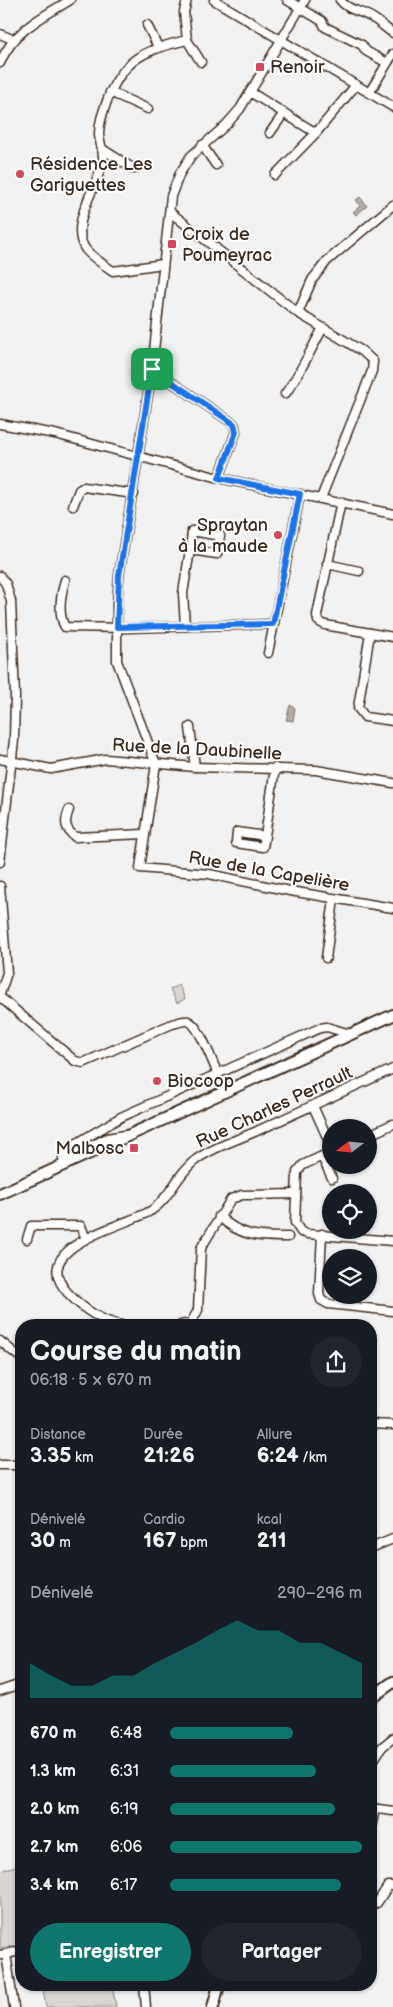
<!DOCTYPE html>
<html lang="fr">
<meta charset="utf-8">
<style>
:root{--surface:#171b24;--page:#20242c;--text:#f1f3f6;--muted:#9ea1a6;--accent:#0f766e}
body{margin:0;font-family:"Balsamiq Sans",sans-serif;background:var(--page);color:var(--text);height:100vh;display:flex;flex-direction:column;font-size:19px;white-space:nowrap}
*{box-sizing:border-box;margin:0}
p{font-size:16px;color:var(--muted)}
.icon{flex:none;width:28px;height:28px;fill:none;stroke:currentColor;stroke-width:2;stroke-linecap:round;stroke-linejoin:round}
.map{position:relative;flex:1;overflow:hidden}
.details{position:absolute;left:15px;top:1319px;width:362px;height:672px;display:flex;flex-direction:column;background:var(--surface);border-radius:20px;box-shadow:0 1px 4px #0004}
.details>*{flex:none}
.needle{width:32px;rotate:254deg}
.fabs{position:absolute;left:322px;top:1119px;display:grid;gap:10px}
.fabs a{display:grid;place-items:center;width:55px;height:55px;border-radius:50%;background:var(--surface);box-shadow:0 1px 4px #0004;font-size:25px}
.pin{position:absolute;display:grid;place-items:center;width:42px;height:42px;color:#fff;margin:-21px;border-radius:10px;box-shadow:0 2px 8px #0006}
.round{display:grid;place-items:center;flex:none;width:52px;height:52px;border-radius:26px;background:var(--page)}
.head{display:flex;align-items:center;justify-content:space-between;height:85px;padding:0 15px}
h1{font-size:28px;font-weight:700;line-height:38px}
.figures{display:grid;grid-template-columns:repeat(3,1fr);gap:8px;height:85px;padding:5px 15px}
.figures div{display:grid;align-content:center}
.figures b{font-size:21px;font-weight:700}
.figures small{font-size:14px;font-weight:400}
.figures p{font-size:14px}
.chart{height:140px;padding:10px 15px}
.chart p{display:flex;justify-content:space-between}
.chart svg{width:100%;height:90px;margin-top:5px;fill:var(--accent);opacity:.7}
.primary-button{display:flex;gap:10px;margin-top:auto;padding:10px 15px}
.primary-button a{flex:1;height:58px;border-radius:30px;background:var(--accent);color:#fff;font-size:20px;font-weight:700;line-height:58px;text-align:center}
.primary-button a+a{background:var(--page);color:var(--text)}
ul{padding:0 15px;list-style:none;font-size:16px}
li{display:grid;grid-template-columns:80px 60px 1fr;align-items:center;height:38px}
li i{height:12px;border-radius:6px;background:var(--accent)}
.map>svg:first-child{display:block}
</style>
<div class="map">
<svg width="393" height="2007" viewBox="0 0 393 2007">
<rect width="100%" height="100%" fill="#f3f2f2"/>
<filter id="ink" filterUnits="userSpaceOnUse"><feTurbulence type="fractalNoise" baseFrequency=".02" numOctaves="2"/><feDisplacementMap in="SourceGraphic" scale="10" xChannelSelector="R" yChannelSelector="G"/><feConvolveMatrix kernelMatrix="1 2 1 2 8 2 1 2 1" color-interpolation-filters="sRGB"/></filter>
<g filter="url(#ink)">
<g fill="#d8d5d2" stroke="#8a8078">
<polygon points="179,985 185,999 177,1003 170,989"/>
<polygon points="21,1865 21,1945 0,1948 0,1870"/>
<polygon points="42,1985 112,1985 116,2007 46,2007"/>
</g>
<g fill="#b2aba7" stroke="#827770">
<polygon points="360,197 367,206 356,215 353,212 360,206 356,200"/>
<polygon points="290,705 295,708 293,721 286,720"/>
</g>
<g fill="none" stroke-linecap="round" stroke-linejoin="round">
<g stroke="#3b2a1e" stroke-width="11">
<g id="street">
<polyline points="214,0 393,107"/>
<polyline points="287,0 322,21 325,27 362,45 366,51 387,63"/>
<polyline points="305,0 240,109 226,125 191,156 180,173 171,196 152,369 119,576 117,605 117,661 156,764 140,868 209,874 290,891 393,908"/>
<path d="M340,0C348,11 363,11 374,19C381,23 386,29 393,33"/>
<polyline points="147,25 158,47"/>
<polyline points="0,34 12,39"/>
<polyline points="187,40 201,62"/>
<path d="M0,63C14,30 41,18 70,0"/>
<polyline points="110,92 148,109"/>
<polyline points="250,92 316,133 356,85"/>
<polyline points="369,93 393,54"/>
<polyline points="270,133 284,113"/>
<polyline points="202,145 216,165"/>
<polyline points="102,149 134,169"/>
<polyline points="275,175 316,133"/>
<polyline points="170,212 298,313 362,351 373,361 372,371 321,498"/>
<path d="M163,264L113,271C104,265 93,258 86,250C67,225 99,185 103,160C104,151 99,142 99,134C99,122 103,112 107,101C123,58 145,50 187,40L184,12L187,0"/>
<polyline points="298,313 312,280 327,261 393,205"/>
<polyline points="152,369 234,424 236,432 219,478"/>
<path d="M285,394C299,376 311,349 323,328"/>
<polyline points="0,424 55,434 219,478 393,514"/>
<polyline points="341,502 317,615 318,621 325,625 393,637"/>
<polyline points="73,506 79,490 84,487 134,494"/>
<polyline points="327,564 359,571"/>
<polyline points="0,576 6,584 11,601 15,696 14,740 0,862"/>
<path d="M65,580C61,594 57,613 65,627L127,628L273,624"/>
<polyline points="185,626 183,593 190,550 217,554 220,536 192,531 190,550"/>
<polyline points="370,633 358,708 365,717 393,721"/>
<polyline points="268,653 300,494"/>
<polyline points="190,727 195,767"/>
<polyline points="0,759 51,769 106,759 195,767 316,770 393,783"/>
<path d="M69,810C64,822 65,829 75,837L145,834"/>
<polyline points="265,836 263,847 236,843 237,832 265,836 275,768"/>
<polyline points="0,886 7,973 0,994"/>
<polyline points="326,958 334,899"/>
<path d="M0,997L75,1061L83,1063L172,1024C177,1023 183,1020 188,1021C200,1025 212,1062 218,1074"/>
<polyline points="313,1106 331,1146"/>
<polyline points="369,1135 393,1124"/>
<polyline points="331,1152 303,1165 297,1172 295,1223 301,1232 308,1234 393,1241"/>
<polyline points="322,1157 332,1178"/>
<polyline points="63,1159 69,1148 121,1117 320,1028 327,1027 350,1034"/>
<polyline points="64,1159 107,1138 125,1135"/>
<path d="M219,1216C240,1237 260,1237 288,1237"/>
<polyline points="322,1234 319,1294 321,1300 328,1304 393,1311"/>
<polyline points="27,1239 31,1226 81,1226 86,1239"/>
<path d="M121,1325C100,1321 81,1307 67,1292C26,1245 128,1226 152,1210C171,1197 178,1172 197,1159C213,1147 240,1139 259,1130C303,1110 348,1089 393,1069"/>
<polyline points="181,1325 191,1323 198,1310 201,1248 231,1199 242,1195 296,1194"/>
<polyline points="0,1341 21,1358"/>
<polyline points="371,1424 393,1425"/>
<polyline points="0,1465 21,1465"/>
<polyline points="371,1548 393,1539"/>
<polyline points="0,1691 21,1684"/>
<polyline points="371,1764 382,1747 393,1738"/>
<polyline points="371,1808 393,1811"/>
<polyline points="371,1827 375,1809"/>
<polyline points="371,1905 377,1903 388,1886 393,1886"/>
<polyline points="6,1954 14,2007"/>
<polyline points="0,1955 21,1951"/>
<polyline points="144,1985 146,2007"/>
</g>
</g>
<g stroke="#3b2a1e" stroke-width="14">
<g id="secondary">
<polyline points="0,1194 393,1015"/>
<polyline points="371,1698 393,1682"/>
<polyline points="213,2007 219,1985"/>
</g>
</g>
<use href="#street" stroke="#fff" stroke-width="8"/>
<use href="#secondary" stroke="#fff" stroke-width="10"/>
</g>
</g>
<g fill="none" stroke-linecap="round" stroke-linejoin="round" filter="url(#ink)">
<g stroke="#fff" stroke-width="10">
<polygon id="route" points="152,369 234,424 236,432 219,478 300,494 273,624 117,627 119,576"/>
</g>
<use href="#route" stroke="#1a73e8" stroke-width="6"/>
</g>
<g fill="#d1495b" stroke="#fff" stroke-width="2">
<rect x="255" y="62" width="10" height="10" rx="2.5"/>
<circle cx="20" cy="174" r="5"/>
<rect x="167" y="239" width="10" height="10" rx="2.5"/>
<circle cx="278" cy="535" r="5"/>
<circle cx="157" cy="1081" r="5"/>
<rect x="129" y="1143" width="10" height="10" rx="2.5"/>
</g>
<g text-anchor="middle" stroke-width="4" stroke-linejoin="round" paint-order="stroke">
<g font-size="18" fill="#3b2a1e" stroke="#fff" text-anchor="start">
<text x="270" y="73">Renoir</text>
<text x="30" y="170">Résidence Les<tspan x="30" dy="21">Gariguettes</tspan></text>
<text x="182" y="240">Croix de<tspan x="182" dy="21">Poumeyrac</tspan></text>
<text x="268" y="531" text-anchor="end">Spraytan<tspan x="268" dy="21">à la maude</tspan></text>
<text x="167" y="1087">Biocoop</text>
<text x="124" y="1154" text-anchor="end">Malbosc</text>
</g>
<g font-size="18" fill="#3b2a1e" stroke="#fff">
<text transform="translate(197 749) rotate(3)" y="6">Rue de la Daubinelle</text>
<text transform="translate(269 871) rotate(10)" y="6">Rue de la Capelière</text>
<text transform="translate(274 1107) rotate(-25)" y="6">Rue Charles Perrault</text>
</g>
</g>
</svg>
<div class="fabs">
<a><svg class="needle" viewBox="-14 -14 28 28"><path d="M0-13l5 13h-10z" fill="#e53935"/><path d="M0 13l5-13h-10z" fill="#9ea1a6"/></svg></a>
<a><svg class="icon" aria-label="locate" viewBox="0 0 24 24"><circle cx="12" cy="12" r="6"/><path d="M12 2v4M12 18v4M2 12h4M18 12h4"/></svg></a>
<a><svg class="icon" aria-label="layers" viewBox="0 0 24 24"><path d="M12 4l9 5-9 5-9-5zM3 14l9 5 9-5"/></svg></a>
</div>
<div class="pin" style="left:152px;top:369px;background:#1e9e55"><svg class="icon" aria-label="arrive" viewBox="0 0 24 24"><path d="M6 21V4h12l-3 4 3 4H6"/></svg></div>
<section class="details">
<div class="head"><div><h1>Course du matin</h1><p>06:18 · 5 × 670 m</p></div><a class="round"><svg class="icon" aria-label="share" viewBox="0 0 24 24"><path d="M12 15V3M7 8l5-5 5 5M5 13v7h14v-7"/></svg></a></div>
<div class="figures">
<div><p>Distance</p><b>3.35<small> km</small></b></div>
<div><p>Durée</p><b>21:26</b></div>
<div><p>Allure</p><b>6:24<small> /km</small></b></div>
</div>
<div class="figures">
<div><p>Dénivelé</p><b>30<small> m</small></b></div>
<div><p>Cardio</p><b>167<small> bpm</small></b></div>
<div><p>kcal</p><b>211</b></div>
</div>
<div class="chart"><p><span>Dénivelé</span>290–296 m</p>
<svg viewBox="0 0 160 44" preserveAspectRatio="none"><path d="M0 44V27L10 33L20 38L30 38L40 33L50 33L60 27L70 22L80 17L90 11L100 6L110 11L120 11L130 17L140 17L150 22L160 27V44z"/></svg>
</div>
<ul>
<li><b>670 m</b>6:48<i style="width:64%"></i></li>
<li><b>1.3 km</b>6:31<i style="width:76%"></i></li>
<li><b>2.0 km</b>6:19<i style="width:86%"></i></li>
<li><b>2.7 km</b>6:06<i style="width:100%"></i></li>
<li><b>3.4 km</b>6:17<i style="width:89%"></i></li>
</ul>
<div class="primary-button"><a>Enregistrer</a><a>Partager</a></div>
</section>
</div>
